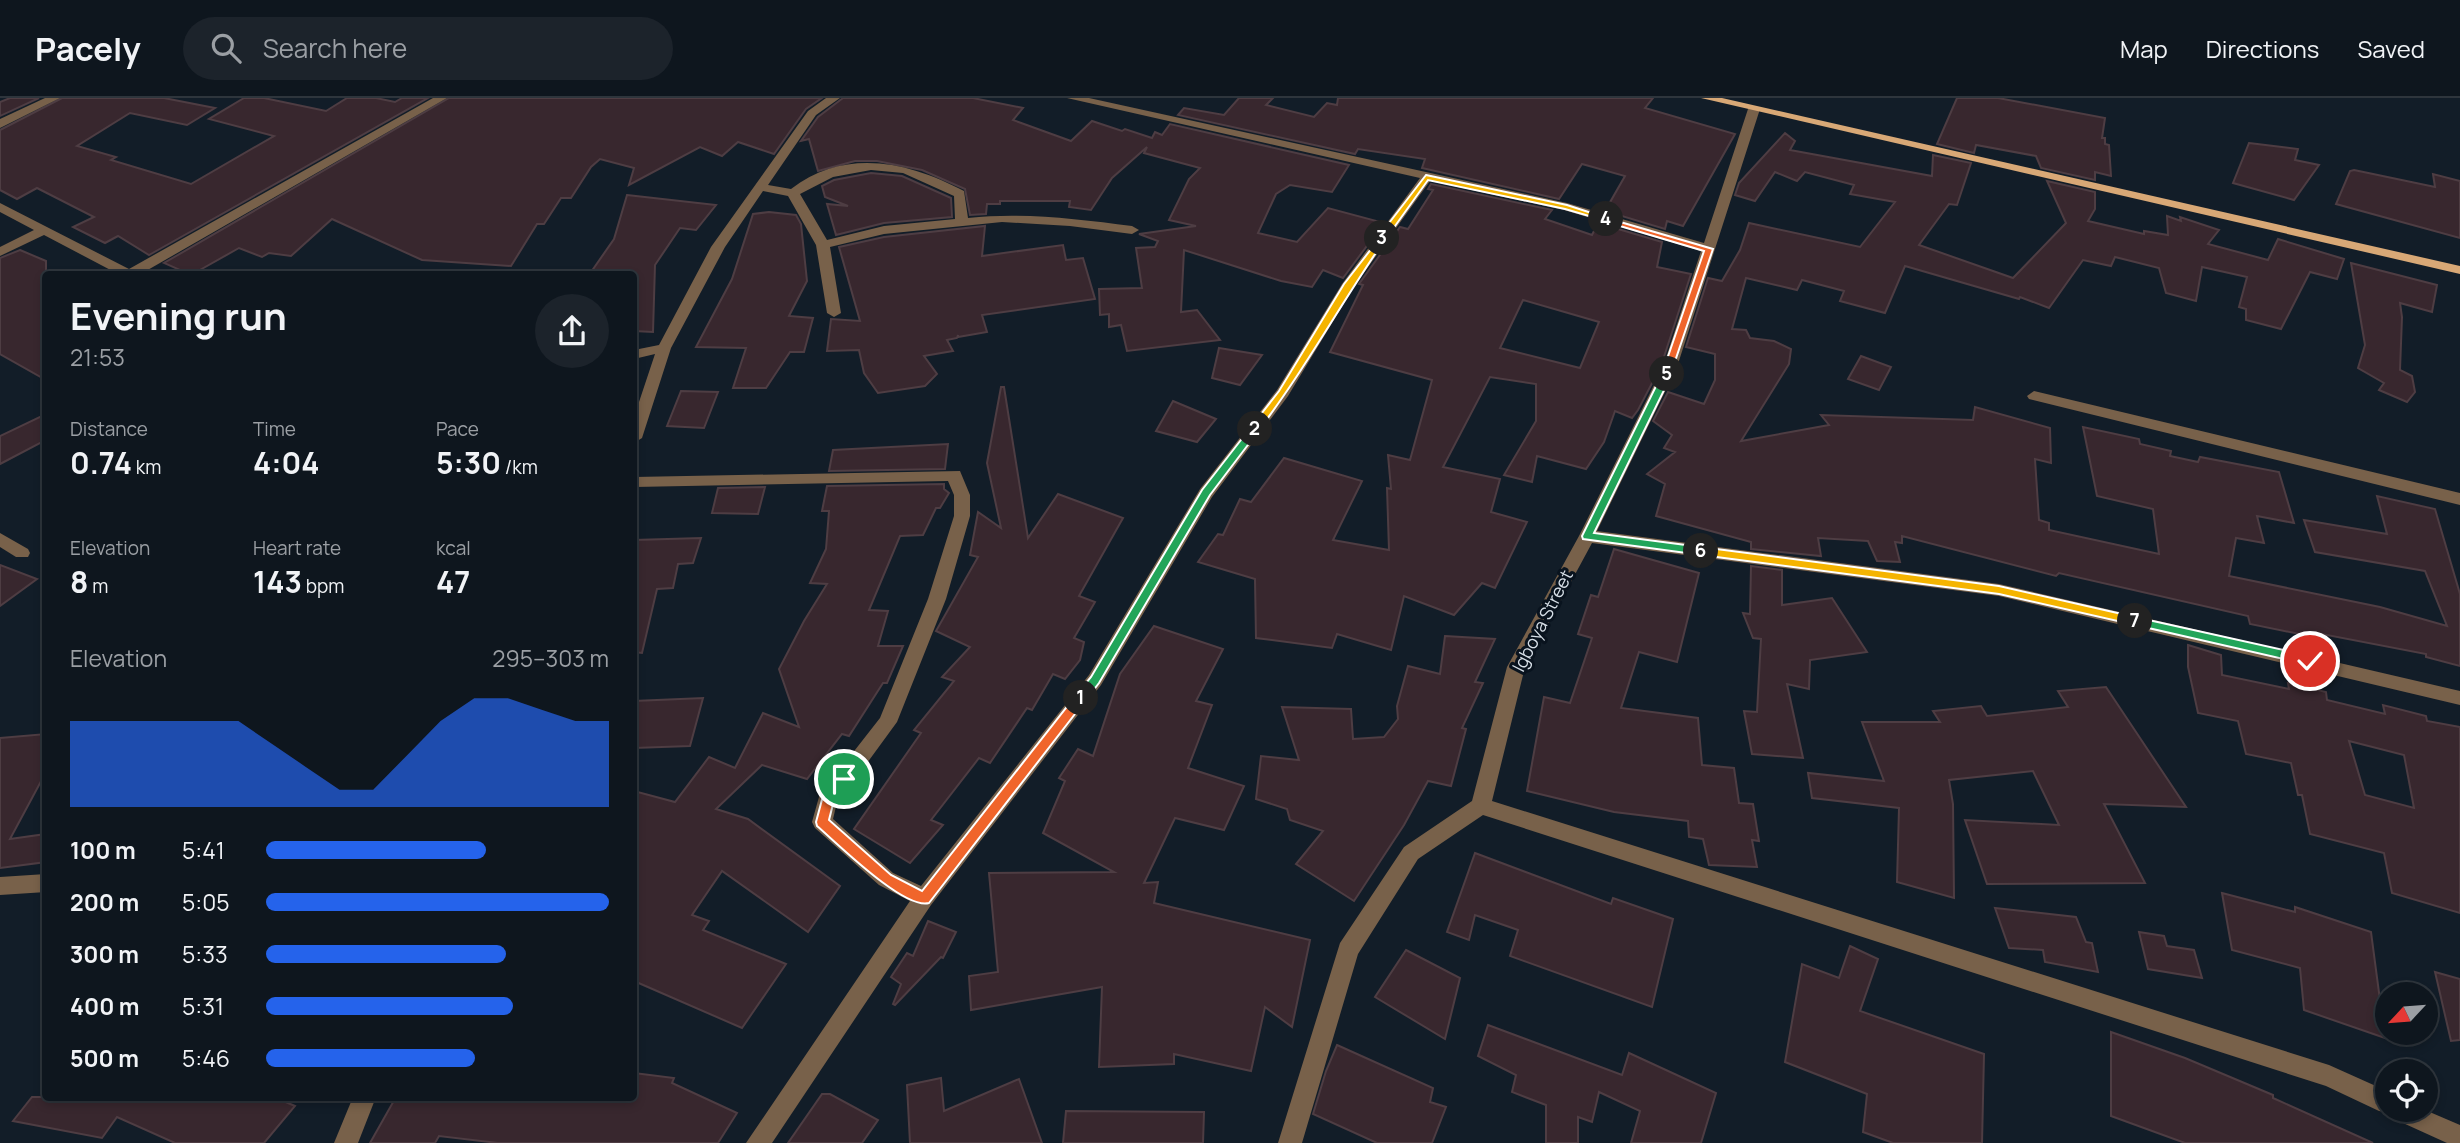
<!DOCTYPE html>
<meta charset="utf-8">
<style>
:root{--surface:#0e161e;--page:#1c232b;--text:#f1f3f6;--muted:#9b9fa4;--line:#2e353c;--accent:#2563eb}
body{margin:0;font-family:Manrope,sans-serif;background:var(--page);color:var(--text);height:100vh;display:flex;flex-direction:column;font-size:26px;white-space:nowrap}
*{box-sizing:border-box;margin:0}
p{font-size:23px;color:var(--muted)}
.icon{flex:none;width:38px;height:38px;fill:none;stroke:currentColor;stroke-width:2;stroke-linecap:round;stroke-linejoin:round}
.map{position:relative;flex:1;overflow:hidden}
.details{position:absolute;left:42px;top:173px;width:595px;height:830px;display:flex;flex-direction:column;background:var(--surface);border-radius:7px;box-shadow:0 4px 10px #0003,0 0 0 2px var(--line)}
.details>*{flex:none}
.needle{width:46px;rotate:244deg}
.fabs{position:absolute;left:2375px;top:884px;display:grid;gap:14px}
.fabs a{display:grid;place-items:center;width:63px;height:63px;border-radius:50%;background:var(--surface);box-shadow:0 4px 10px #0003,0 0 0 2px var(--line);font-size:35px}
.pin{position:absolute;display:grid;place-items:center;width:60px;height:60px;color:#fff;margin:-30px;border:4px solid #fff;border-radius:50%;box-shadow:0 2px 7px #0007}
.km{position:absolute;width:35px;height:35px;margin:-18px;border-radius:50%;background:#222;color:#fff;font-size:19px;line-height:35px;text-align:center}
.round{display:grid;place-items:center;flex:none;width:74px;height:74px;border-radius:37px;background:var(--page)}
.head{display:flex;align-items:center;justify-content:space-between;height:119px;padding:0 28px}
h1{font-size:38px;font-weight:700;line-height:52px}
.figures{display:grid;grid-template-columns:repeat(3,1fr);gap:10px;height:119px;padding:7px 28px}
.figures div{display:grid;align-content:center}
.figures b{font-size:30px;font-weight:700}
.figures small{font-size:19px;font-weight:400}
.figures p{font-size:19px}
.chart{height:196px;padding:14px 28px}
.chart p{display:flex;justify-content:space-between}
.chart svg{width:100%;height:126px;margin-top:7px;fill:var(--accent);opacity:.7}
ul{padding:0 28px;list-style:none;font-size:23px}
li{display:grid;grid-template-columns:112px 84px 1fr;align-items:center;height:52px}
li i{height:18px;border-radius:9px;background:var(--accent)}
header{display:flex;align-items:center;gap:42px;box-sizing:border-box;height:98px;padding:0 35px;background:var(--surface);border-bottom:2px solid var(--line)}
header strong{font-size:33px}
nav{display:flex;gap:38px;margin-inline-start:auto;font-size:24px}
.search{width:490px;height:63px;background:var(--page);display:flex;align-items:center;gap:18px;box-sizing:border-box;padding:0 24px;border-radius:38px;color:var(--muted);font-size:26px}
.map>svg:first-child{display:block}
</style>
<header>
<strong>Pacely</strong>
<div class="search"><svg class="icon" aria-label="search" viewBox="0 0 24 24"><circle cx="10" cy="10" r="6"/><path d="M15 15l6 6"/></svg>Search here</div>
<nav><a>Map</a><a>Directions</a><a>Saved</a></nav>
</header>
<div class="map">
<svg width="2460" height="1045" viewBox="0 0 2460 1045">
<rect width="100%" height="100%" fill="#121d28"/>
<g fill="#38272e" stroke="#4e3d43" stroke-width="2" fill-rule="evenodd">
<polygon points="10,0 39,0 0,18 0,4"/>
<polygon points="62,0 164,0 215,10 187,27 130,15 77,48 116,59 111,62 191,86 274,38 209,21 244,0 264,0 326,13 347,0 376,0 395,4 402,0 428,0 149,157 118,138 105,145 73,129 94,119 37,90 17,101 0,92 0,32"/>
<polygon points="449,0 822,0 806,11 774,56 738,44 722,58 700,49 629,87 634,70 600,61 591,69 571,100 561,100 544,126 537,126 511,168 422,162 332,121 291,158 269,155 262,159 239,150 191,177 164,165"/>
<polygon points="843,0 973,0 1023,10 1013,22 1071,43 1092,23 1122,33 1125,31 1152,40 1155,34 1162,37 1170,26 1349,67 1332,94 1290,87 1276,96 1258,135 1297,144 1328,110 1384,125 1343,180 1323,172 1312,189 1281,183 1184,152 1181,214 1197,212 1220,242 1127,253 1121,227 1109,229 1109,216 1100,217 1099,191 1142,190 1136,150 1155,149 1158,143 1139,136 1196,128 1169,122 1189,81 1200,70 1144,55 1147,49 1112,80 1091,112 1069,109 1070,103 1000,103 1000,106 987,106 986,116 970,117 965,91 922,72 877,63 855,63 818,73 809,41 801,43 818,19"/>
<polygon points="1239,0 1273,0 1266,7 1314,19 1327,5 1337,7 1338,0 1653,0 1645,10 1735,36 1683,128 1667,123 1665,131 1605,113 1625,78 1582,66 1559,101 1422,70 1425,61 1358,51 1355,56 1178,17 1184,10 1224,17"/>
<polygon points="1957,0 1998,0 2105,20 2102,40 2105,40 2105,46 2109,47 2111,78 2095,74 2095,82 2041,70 2036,58 1976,47 1974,55 1937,46"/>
<polygon points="1785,35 1795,43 1790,52 1932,78 1933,57 1971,65 1957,107 1949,106 1919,147 2013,180 2066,125 2047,83 2095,94 2095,111 2088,123 2144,136 2144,133 2168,137 2167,118 2181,123 2180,119 2219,132 2208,146 2268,162 2278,141 2344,161 2337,181 2310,174 2281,231 2246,222 2246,211 2239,209 2247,179 2202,169 2196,203 2166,195 2159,170 2115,159 2111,168 2083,162 2049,210 2020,199 2019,201 1905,168 1885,215 1840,203 1844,193 1802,182 1797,192 1746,180 1732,231 1746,232 1750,240 1774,243 1791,251 1789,266 1741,343 1829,327 1821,317 1973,322 1975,309 2050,330 2051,365 2035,361 2039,422 2049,425 2049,432 2159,456 2153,411 2097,398 2083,329 2139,341 2140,346 2171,353 2170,358 2198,364 2200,359 2279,374 2294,425 2257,418 2264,445 2236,440 2229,478 2380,509 2447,528 2425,473 2315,454 2304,422 2387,436 2377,398 2435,411 2460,496 2460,568 2426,559 2426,556 2322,536 2324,541 2250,526 2248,518 2059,475 2056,478 1902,438 1902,445 1895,444 1900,464 1877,463 1868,443 1818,440 1821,458 1751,451 1751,444 1656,418 1665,386 1647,376 1675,354 1664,350 1672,337 1653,323 1668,294 1704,306 1715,282 1715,256 1686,249 1708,180 1722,183 1740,152 1749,125 1860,149 1895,104 1850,96 1854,87 1805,74 1797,83 1775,74 1755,103 1735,97 1739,85"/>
<polygon points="2249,45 2298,51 2295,62 2319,67 2294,102 2233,85"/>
<polygon points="2354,72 2435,89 2433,76 2460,83 2460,140 2336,106 2350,73"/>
<polygon points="871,75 902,78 951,100 952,119 884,125 836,137 827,106 848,108 825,99 822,88 834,82"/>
<path d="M1431,86L1552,112L1545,121L1592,137L1598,125L1662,144L1657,169L1691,176L1661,268L1638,312L1632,320L1615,313L1604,344L1586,371L1537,358L1532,384L1504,377L1536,323V286L1490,279L1443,369L1500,381L1491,414L1527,424L1495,490L1482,485L1454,517L1404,498L1391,552L1337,536L1332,550L1256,540L1255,481L1198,464L1218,436L1223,437L1240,401L1251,404L1284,360L1362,383L1333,442L1389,452L1387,390L1391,391L1388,357L1410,362L1432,282L1330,254L1363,187L1359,186L1400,129L1408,131L1433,92L1428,91ZM1523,202L1599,224L1580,270L1500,250Z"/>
<polygon points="627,97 716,107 696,132 680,130 655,167 653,234 634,233 634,177 589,177 614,141"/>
<polygon points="769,114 796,117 801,126 807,183 789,218 813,220 804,254 790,254 766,290 733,290 746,250 696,249 732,181 753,116"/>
<polygon points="985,128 982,158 1063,147 1066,162 1083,160 1095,201 982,217 987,234 958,239 958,237 957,240 947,242 953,253 924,258 937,276 925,288 878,295 864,275 859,252 827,253 831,221 860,223 839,149 884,139"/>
<polygon points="20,152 46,163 46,282 0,256 0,160"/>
<polygon points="2351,165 2437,187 2432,214 2400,205 2402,219 2400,272 2412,278 2415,294 2407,304 2379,292 2384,285 2358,270 2365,247"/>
<polygon points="1219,250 1262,257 1240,287 1212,280"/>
<polygon points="1861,258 1891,269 1879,292 1848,281"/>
<polygon points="1001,289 1004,289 1028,440 1058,396 1123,420 1079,498 1095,504 1074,540 1084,544 1080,562 1065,581 1053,576 1032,612 1027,610 990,665 979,660 931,722 943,727 910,765 854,731 921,635 914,632 954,583 942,579 970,549 936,533 978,459 970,457 978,414 1001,430 987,365"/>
<polygon points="681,293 718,294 704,330 667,328"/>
<polygon points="1173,303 1216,321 1197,344 1156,333"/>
<polygon points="46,316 46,342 0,366 0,338"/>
<polygon points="948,346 945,371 829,373 833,352"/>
<polygon points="944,386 944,391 949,395 940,410 936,410 923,437 900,438 869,512 888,513 878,548 903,548 887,585 883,585 849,638 842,636 807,681 762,667 716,711 748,721 840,788 808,834 722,773 692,817 709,823 703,832 786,866 742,930 634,883 634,693 675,704 709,659 735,670 763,615 799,629 779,571 804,523 827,486 810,485 826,451 829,413 822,413 827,388"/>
<polygon points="765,389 758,416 712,415 718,390"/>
<polygon points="701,440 693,465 678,466 673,490 657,491 642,555 634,554 634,442"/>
<polygon points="1614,451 1699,475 1677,564 1639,554 1621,610 1698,620 1702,667 1734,670 1739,705 1753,706 1759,743 1752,742 1757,769 1709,767 1703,741 1689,739 1688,723 1614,714 1527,693 1544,599 1570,605 1592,540 1578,536 1591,497 1598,499"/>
<polygon points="0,467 37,481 0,508"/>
<polygon points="1751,468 1782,472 1782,507 1832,500 1867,554 1810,562 1809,591 1787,586 1803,660 1752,656 1744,613 1757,614 1761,541 1753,540 1743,515 1750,516"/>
<polygon points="1154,528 1223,551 1196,603 1212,607 1188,670 1244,688 1224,732 1175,720 1144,785 1158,784 1154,805 1310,842 1292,929 1265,909 1251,973 1174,956 1174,966 1099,969 1102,889 971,912 969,878 998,874 989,775 1114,774 1043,735 1065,683 1059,680 1078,651 1093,658 1120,576"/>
<polygon points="1445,538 1495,541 1475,584 1483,585 1462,630 1466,631 1451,688 1428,683 1404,727 1354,803 1296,766 1323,733 1290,722 1287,711 1256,701 1261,658 1299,662 1282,609 1351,611 1353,641 1384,639 1398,621 1397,608 1408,568 1440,576"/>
<path d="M2188,547L2221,557L2222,577L2289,591L2288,585L2326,594L2327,602L2385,616L2383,607L2426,618L2427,623L2460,629V815L2392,795L2384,755L2310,736L2302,697H2298L2291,665L2246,656L2238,623L2198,615L2188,569ZM2349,643L2404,657L2414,710L2365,697Z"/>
<polygon points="2106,589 2186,709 2104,706 2145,785 1987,786 1965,722 2059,727 2033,673 1949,682 1953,706 1954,800 1897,784 1899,710 1812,700 1808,675 1884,683 1862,624 1940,624 1933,613 1981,608 1987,618 2068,609 2058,593"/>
<polygon points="703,600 690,648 634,650 634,603"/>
<polygon points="46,636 46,674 10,741 46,736 46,764 0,770 0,640"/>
<polygon points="1475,755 1611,806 1613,800 1673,821 1652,909 1510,858 1518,832 1475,817 1469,842 1447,834"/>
<polygon points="2222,795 2295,814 2295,809 2371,834 2385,940 2304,912 2300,870 2232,852"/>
<polygon points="1995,810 2076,819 2086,844 2092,845 2098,874 2045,864 2043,852 2009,850"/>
<polygon points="928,823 956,834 943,860 941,859 895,907 893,906 901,886 891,879 907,855 913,858"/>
<polygon points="2139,834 2164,838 2167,848 2194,852 2202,880 2148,871"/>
<polygon points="1850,848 1878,861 1860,913 1984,956 1982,1045 1893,1045 1863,1034 1867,996 1785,964 1802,866 1839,880"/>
<polygon points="1406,852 1460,880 1445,941 1375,899"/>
<polygon points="2435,874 2460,881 2460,942 2451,943"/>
<polygon points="1488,927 1622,977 1629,955 1716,995 1701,1045 1631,1045 1640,1013 1599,994 1592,1024 1578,1019 1578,1045 1546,1045 1546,1007 1512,994 1516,977 1478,958"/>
<polygon points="2111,934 2185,960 2273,997 2273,1000 2373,1045 2185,1045 2111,1018"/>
<polygon points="1337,947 1433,990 1430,1004 1446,1009 1432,1045 1377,1045 1313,1016 1326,973"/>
<polygon points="634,975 674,980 672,985 737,1015 718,1045 498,1045 439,1038 435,1045 370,1045 396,999 634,999"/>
<polygon points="941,980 944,1013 1019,981 1042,1045 910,1045 907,987"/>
<polygon points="822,996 830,996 878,1022 862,1045 788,1045"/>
<polygon points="32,999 274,999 295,1008 264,1045 175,1045 117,1019 102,1040 13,1023"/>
<polygon points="1066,1013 1204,1014 1203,1045 1063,1045"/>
</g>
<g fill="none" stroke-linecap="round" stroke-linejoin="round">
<g fill="#78614a" fill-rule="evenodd">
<polygon points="45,0 60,0 0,30 0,21"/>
<polygon points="433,0 447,0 139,177 120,177 44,137 0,158 0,149 34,132 0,114 0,105 129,171"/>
<path d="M826,0H840L816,17L768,87L791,91C846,49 909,64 964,93L968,120C1023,114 1077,121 1132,128L1139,132L1132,136L1070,128L1002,124L884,136L830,149L841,215L834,219L827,215L816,147L788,98L763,93L725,149L671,250L642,340L634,345V319L655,256L634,261V252L659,247L711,149L808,13ZM871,72L903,75L954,98L955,121L884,128L827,142L800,96L833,79Z"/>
<polygon points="1067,0 1089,0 1567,105 1704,145 1748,11 1758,9 1760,11 1677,269 1597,433 1999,486 2460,593 2460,607 1999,498 1592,445 1525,569 1492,703 2329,967 2387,993 2387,1012 2425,1012 2460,1027 2460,1045 2447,1045 2392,1020 2390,1015 2379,1013 2326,988 1483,717 1418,761 1358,856 1302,1045 1278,1045 1340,845 1404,749 1472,703 1507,569 1579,438 1663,269 1701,153 1564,112 1430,83 1355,187 1288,298 1212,399 1101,587 931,807 772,1045 746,1045 910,803 879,787 815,730 812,724 824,681 837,675 880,620 928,501 954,418 954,397 948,383 634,389 634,379 960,373 970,397 970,418 946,501 897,624 851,687 840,692 833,721 893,775 921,788 1089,577 1200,391 1277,292 1342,186 1420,80"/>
<polygon points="2034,293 2460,395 2460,407 2029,301 2027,298"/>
<polygon points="0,435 28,451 30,455 28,459 16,459 0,449"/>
<polygon points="46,776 46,794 0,797 0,779"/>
<polygon points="353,999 376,999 358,1045 334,1045"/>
</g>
<polygon fill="#d8a876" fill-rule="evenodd" points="1701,0 1722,0 2460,168 2460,176"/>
</g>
<path fill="#f0652b" stroke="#fff" stroke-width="2" d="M1081,595L1087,600L1085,603L929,805C904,812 837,745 817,728L816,724L827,683L844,676L849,677V684L837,690L829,722L891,777L922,793L1077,596Z"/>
<polygon fill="#22a559" stroke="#fff" stroke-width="2" points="1251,329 1260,331 1210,397 1099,585 1085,603 1077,603 1077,596 1091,579 1202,392"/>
<path fill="#f5b400" stroke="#fff" stroke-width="2" d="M1382,137L1386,140C1342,203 1305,272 1258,333H1251V329L1279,293L1344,186Z"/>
<polygon fill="#f5b400" stroke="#fff" stroke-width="2" points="1426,77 1567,107 1610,121 1606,123 1565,111 1428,82 1385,142 1379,142 1379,138"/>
<polygon fill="#f0652b" stroke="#fff" stroke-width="2" points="1603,119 1713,151 1670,278 1662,276 1704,153 1603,123"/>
<polygon fill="#22a559" stroke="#fff" stroke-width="2" points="1667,273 1672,276 1594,435 1701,449 1707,453 1701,457 1583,441 1582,438 1662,276"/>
<polygon fill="#f5b400" stroke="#fff" stroke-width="2" points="1701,449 1999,488 2135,519 2141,523 2135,527 1999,496 1701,457 1696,453"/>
<polygon fill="#22a559" stroke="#fff" stroke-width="2" points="2135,519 2310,558 2316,563 2310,567 2131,526 2129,523"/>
<g text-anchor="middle" stroke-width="6" stroke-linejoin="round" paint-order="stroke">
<g font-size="18" fill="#d7dfe7" stroke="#09131e">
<text transform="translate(1543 523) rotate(-63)" y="6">Igboya Street</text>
</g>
</g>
</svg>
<div class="fabs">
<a><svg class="needle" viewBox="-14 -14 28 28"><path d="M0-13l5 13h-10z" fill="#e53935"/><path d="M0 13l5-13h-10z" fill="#9b9fa4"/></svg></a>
<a><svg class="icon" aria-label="locate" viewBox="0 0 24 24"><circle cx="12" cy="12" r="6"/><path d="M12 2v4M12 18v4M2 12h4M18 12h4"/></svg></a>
</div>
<div class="pin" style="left:844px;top:681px;background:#1e9e55"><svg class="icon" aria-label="arrive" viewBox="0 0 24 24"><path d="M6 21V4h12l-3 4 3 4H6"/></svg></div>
<div class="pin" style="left:2310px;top:563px;background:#d93025"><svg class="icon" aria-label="check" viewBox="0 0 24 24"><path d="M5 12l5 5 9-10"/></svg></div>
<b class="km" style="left:1081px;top:600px">1</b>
<b class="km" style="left:1255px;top:331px">2</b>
<b class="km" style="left:1382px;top:140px">3</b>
<b class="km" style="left:1606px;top:121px">4</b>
<b class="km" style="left:1667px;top:276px">5</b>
<b class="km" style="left:1701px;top:453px">6</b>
<b class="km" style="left:2135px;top:523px">7</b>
<section class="details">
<div class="head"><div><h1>Evening run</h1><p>21:53</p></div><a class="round"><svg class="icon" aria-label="share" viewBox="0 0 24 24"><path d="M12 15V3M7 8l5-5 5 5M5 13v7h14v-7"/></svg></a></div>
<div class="figures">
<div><p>Distance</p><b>0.74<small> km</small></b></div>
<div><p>Time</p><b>4:04</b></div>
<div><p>Pace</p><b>5:30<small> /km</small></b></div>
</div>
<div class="figures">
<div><p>Elevation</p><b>8<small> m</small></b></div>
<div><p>Heart rate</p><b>143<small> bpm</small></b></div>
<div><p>kcal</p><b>47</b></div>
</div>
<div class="chart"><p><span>Elevation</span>295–303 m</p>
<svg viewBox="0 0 160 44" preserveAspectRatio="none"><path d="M0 44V14L10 14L20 14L30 14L40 14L50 14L60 22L70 30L80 38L90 38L100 26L110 14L120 6L130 6L140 10L150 14L160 14V44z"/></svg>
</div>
<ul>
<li><b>100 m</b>5:41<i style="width:64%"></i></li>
<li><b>200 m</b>5:05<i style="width:100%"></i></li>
<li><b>300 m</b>5:33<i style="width:70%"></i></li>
<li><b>400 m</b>5:31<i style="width:72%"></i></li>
<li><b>500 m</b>5:46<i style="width:61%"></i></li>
</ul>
</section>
</div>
